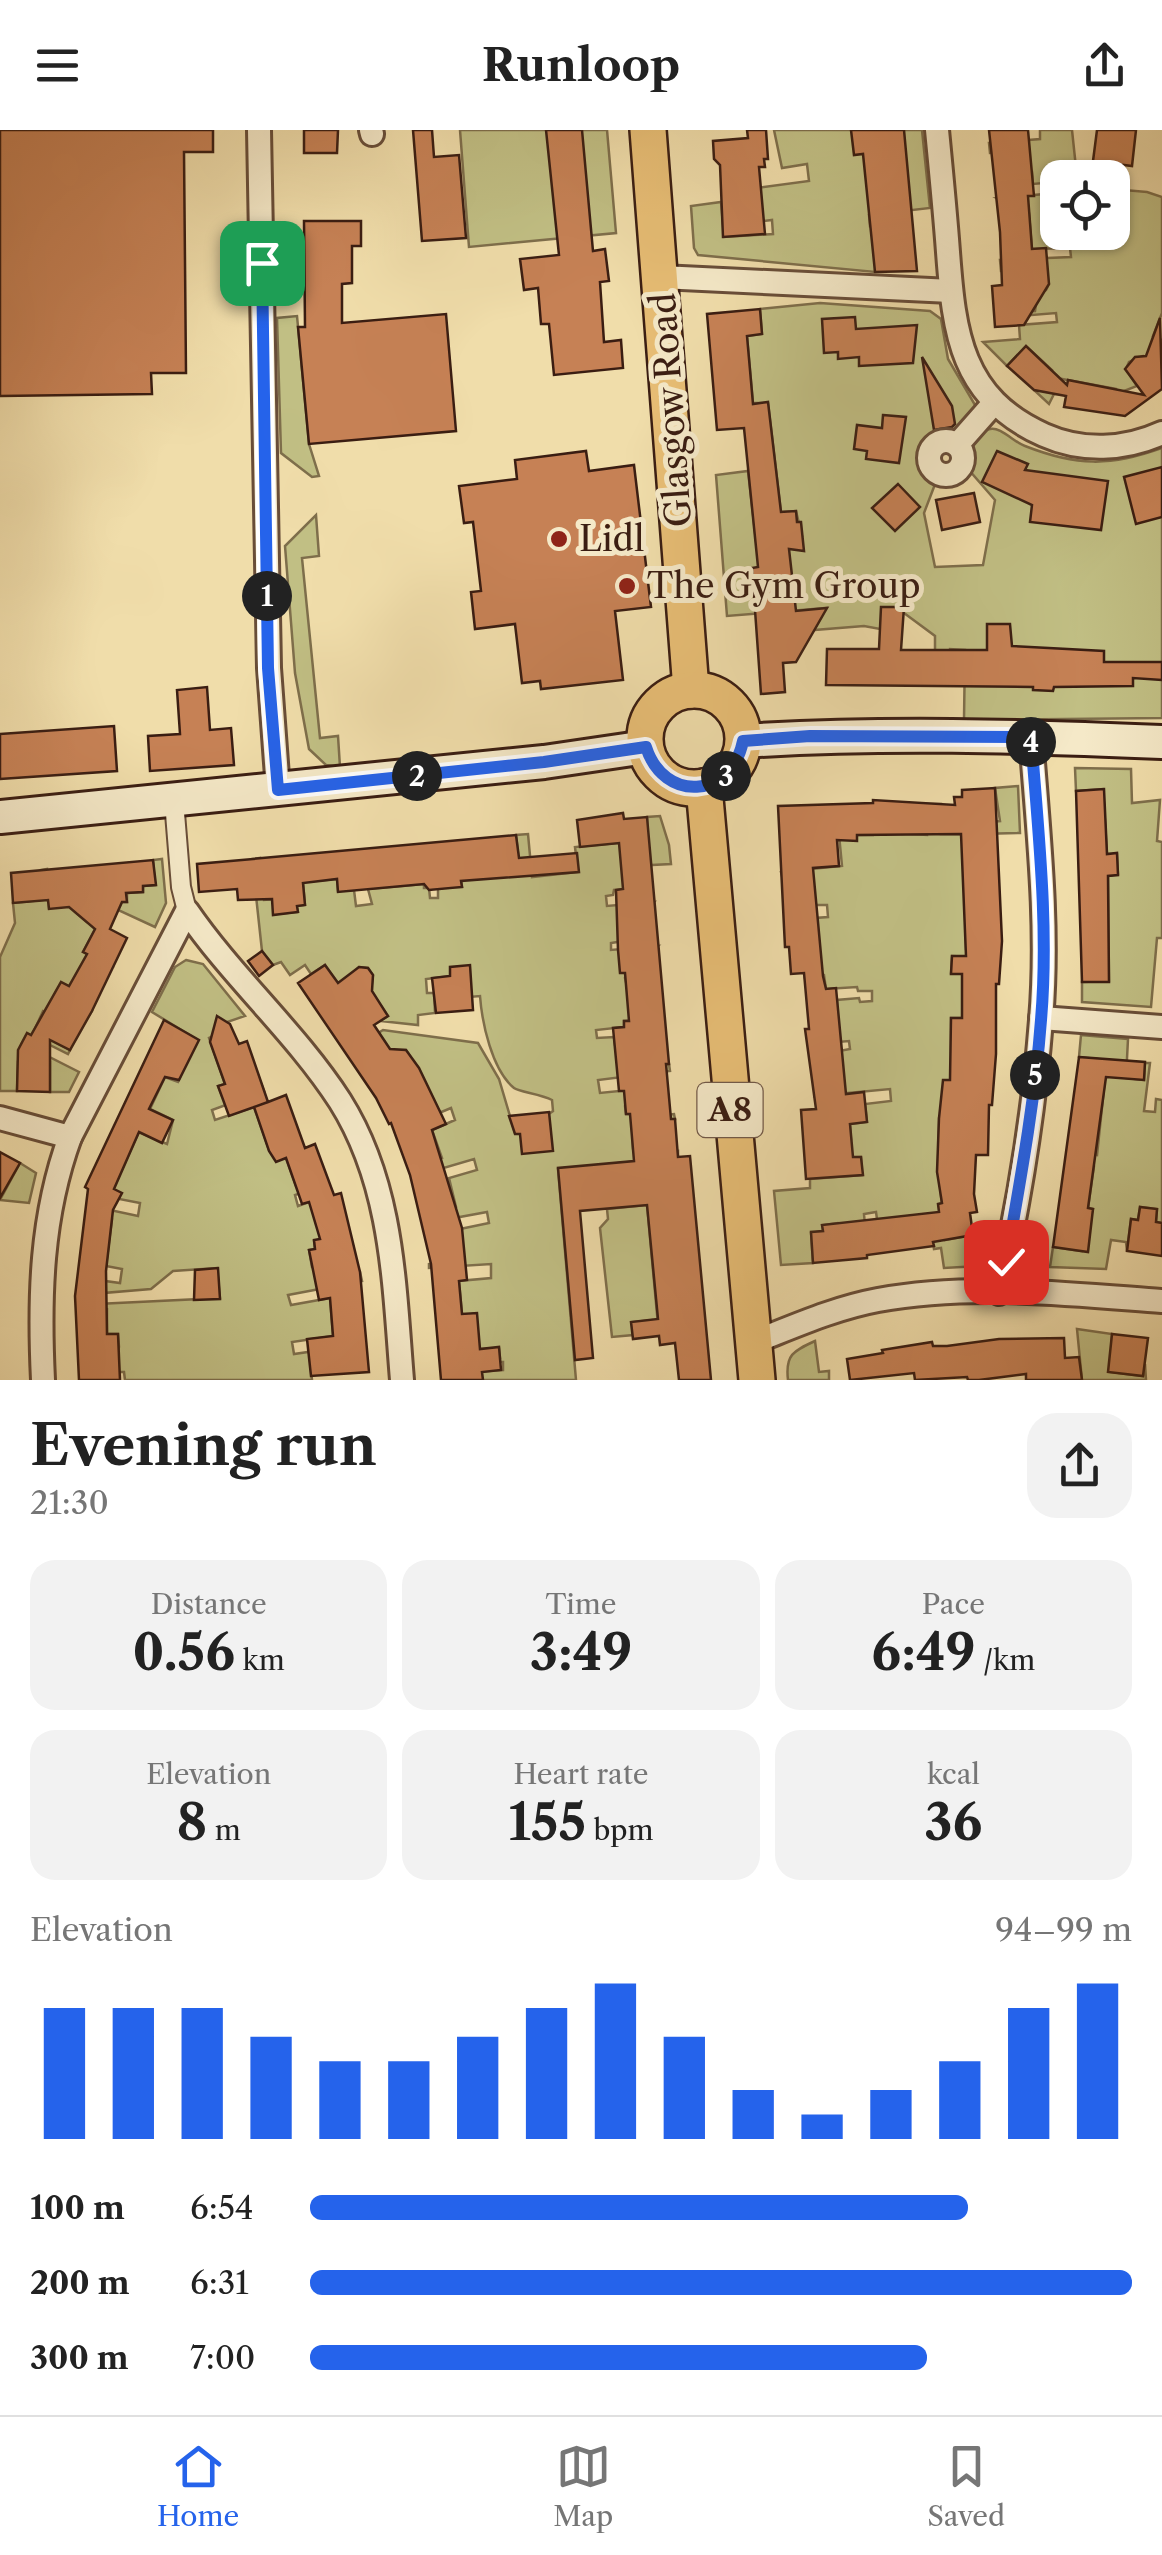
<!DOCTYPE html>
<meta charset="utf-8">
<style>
:root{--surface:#fff;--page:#f2f2f2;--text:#222;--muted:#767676;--line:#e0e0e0;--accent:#2563eb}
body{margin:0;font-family:"Libre Caslon Text",serif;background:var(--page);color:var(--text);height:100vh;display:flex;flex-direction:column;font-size:38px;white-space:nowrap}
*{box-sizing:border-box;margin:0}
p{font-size:32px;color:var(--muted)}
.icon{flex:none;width:55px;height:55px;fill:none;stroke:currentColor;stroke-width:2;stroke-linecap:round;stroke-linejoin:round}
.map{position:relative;height:1250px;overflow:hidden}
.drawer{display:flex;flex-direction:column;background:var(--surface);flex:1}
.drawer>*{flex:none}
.tools{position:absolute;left:1040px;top:30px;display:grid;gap:20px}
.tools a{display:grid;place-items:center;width:90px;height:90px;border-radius:20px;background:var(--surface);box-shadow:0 2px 8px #0004;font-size:50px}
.pin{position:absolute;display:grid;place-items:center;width:85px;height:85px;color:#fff;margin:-42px;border-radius:20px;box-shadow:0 5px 15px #0006}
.km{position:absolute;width:50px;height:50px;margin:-25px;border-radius:50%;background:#222;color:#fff;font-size:28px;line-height:50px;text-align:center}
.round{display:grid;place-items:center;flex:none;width:105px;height:105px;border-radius:30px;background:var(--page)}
.headline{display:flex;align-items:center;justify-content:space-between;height:170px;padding:0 30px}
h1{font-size:55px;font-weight:700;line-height:75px}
.figures{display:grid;grid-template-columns:repeat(3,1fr);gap:15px;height:170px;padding:10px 30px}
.figures div{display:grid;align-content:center;border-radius:25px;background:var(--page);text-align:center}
.figures b{font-size:50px;font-weight:700}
.figures small{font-size:28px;font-weight:400}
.figures p{font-size:28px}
.chart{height:280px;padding:20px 30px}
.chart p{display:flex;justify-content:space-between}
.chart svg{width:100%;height:180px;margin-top:10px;stroke:var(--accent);stroke-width:6}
ul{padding:0 30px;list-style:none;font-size:32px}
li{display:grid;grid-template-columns:160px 120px 1fr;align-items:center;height:75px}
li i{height:25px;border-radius:12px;background:var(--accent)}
header{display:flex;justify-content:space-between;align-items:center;height:130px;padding:0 30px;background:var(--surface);font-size:45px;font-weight:700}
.tabs{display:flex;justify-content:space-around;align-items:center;height:140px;border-top:2px solid var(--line);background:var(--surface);font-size:28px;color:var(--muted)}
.tabs a{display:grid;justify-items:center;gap:5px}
.tabs .selected{color:var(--accent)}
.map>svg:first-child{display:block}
</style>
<header><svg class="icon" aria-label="menu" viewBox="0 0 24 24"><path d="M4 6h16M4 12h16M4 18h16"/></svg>Runloop<svg class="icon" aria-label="share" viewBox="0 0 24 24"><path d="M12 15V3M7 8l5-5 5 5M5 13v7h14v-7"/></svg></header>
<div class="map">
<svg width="1162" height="1250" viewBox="0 0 1162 1250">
<rect width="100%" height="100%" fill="#f0ddaa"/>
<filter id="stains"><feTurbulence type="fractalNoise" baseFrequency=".002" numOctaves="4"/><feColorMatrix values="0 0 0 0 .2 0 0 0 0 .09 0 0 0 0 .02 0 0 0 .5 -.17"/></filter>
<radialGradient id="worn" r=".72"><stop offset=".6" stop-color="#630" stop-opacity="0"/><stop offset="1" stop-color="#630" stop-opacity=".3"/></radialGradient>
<g fill="#c1bf84" stroke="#7e6e4b" stroke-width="2.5">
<polygon points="460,0 607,0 616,103 469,117"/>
<polygon points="774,0 922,0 930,78 869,85 870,96 877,95 875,142 698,125 694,118 691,76 721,72 724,107 773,104 772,90 764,91 742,60 809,51 807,34 782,38"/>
<polygon points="1040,0 1072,0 1077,47 1058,48 1058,102 1112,102 1113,59 1147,62 1162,67 1162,183 1153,206 1162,210 1162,220 1146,230 1143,226 1129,232 1126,239 1137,256 1119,263 1116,259 1062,249 1058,264 1054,264 1049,274 1035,261 1052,240 1026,216 1007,236 983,212 1020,209 1019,195 1057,192 1056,183 1020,186 1020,182 1035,181 1038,161 1046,160 1049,154 1044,143 1032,139 1001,141 1000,130 1071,127 1070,118 1032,119 1029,83 997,68 1056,63 1055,52 1033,54 1032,42 1022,43 1020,21 990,23 989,13 1040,9"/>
<path d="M820,173L930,181L941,189L948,229L978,280L956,301L935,303L924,321V337L937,349L924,383L935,437L983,435L995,370L969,340L971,313C976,309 984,300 990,299C1000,296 1015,313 1025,316C1076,336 1110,337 1162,318V588L964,590L965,520L950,519L949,527H935V506L904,483L880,499L864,496L814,500L826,478L727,486L716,345L748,341L756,411L802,406L796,381L781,382L768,273H753L747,206L762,204L760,179Z"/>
<polygon points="297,186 309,314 319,346 312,347 281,323 277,188"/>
<polygon points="316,385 319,426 302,428 320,608 338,606 340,637 326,635 309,619 295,543 285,416"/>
<polygon points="1075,638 1131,639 1132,673 1160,670 1157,711 1162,712 1162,808 1157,808 1151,877 1082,872 1082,852 1109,851 1108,746 1118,744 1117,724 1107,724 1103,659 1076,661"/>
<polygon points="1018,656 1020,703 978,704 965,775 966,819 1000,828 952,826 951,843 965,844 983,888 951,888 951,934 981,934 939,988 938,1034 945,1110 973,1105 979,1136 944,1138 941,1118 934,1119 929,1087 879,1103 876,1082 864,1084 866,1107 838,1093 823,1095 823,1101 811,1103 813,1133 781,1135 774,1061 810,1058 810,1049 862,1045 861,1027 835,1028 851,1010 850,994 867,992 865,974 891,971 890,959 815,966 839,921 850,919 849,911 838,912 837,870 859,868 860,872 872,871 872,861 858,861 857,857 826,859 824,845 805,847 815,788 828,787 827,775 816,775 782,746 781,742 842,736 838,694 857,705 873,705 874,702 927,705 928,674 941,674 941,704 966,704 966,694 1000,691 995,658"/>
<path d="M660,686L669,715L671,734L652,735L623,759L614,760L613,765L606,766L607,776L654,772L617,812L611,813V820L658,816L625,848L635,890L624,891V897L596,900L597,908L614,907L615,915L640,936L669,934L670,941L598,950L600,963L639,959L625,976L626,984H632V988L674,984L675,989L646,991L632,997L633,1019L638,1025L678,1021V1027L558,1039L576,1250H473V1242L503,1240V1232H484L500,1228L499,1218L480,1219L462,1184L459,1151L491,1148V1134L429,1138V1134L464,1130L460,1099L489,1093L487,1082L427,1093L425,1086L456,1077L449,1048L477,1040L474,1029L413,1047L411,1040L442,1028L432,1000L455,990L451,978L396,1001L410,926L406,920H400L350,921L383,900L478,913L499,949L515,1003H520L553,981L552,970C541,964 519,962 514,958C492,940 482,893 480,866L469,867L450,846L426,849L427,863H434L435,883L418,885V895L380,891L388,886L381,876L368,884L373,845L368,838L359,837L340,856L325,835L311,844L305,835L290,845L281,832L273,835L262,821L252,729L260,728L264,770L276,769L277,784L297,782V776L305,775L303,752L337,749L338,761L354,760L356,776L372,774L368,759L424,754V758H429L430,768H438V757H462L460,737L519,732L516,705L528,704L532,747L578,742L575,717L648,710L647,687Z"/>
<polygon points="162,729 166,773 155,797 118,780 122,772 127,772 127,763 143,762 143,756 155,755 153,730"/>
<polygon points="47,739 49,778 74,768 75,782 87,792 98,794 83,822 112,837 57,862 92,881 90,884 69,873 53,885 43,881 34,901 70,920 68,924 28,904 22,913 79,942 69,962 50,962 50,932 18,932 17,961 0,961 0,827 15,793 13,773 43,770 41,740"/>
<polygon points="186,830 203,834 245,886 227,892 217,904 209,908 225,954 218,956 222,966 261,953 264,961 212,980 215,990 254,977 269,1020 286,1028 296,1056 329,1053 295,1065 298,1076 309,1072 332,1106 314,1111 315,1119 309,1120 312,1137 328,1149 360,1142 362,1151 288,1165 291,1175 330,1168 333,1206 292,1212 294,1224 335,1218 310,1230 312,1250 125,1250 124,1242 110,1242 119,1217 118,1204 107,1204 107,1179 76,1175 220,1168 217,1138 173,1141 151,1159 103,1163 105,1151 120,1153 122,1139 106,1136 112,1089 101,1078 138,1086 140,1073 119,1069 113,1059 139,1002 167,1014 173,990 150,979 165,947 178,952 196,909 152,882 175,837"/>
<polygon points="1081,905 1128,909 1126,948 1144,950 1145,933 1150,933 1144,981 1155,982 1156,969 1162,970 1162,1093 1156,1092 1157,1079 1140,1077 1138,1090 1131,1089 1127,1121 1126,1112 1111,1110 1106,1139 1050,1137 1053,1117 1082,1121 1093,1079 1088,1078 1094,1036 1090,1024 1097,1025 1107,930 1079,927"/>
<polygon points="20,1033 36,1043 29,1073 0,1070"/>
<polygon points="647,1075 659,1206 652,1190 632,1192 633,1205 612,1207 600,1098 608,1089 607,1079"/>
<polygon points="1077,1199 1112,1204 1110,1242 1143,1246 1145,1234 1146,1250 1082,1250"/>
<path d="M815,1211L819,1242L829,1241V1250H788C785,1225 793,1221 815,1211Z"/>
</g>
<g fill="#c68155" stroke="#3a1d12" stroke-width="2.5">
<polygon points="0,0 213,0 213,22 184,22 186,243 151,243 152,264 0,266"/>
<polygon points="304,0 338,0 337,23 304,23"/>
<polygon points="413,0 432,0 434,27 459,25 466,108 422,111"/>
<polygon points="546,0 582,0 593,121 605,119 609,151 600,152 604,212 621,210 623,238 554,245 549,194 541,194 538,158 524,160 520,129 559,125"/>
<polygon points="747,0 766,0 768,29 764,29 765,37 759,37 765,104 723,107 720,35 714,29 713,11 748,8"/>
<polygon points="851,0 904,0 917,141 875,142 863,24 854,25"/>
<polygon points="989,0 1028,0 1034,66 1028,66 1032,119 1046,118 1049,154 1024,195 995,197 992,156 1002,155 1000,102"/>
<polygon points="1097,0 1136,0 1132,36 1093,31"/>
<polygon points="304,91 361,91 361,116 352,116 352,153 342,154 342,193 446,184 456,301 309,314 298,197 305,197"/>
<polygon points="760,179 762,204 747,206 753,274 768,272 781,382 796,381 797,392 801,392 804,421 789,419 796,481 827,478 796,532 783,533 785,562 761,564 752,438 758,437 744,298 717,300 707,184"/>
<polygon points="855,187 856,199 917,195 913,233 859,236 859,227 838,229 838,222 824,223 822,189"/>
<polygon points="1160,188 1162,259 1125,286 1064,277 1066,266 1034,260 1007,236 1026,216 1067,255 1068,250 1144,265 1125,239 1135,227 1146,226"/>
<polygon points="922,227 952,276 955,294 952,297 934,300"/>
<polygon points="883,285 906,287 899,333 866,329 867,321 854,319 857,295 882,298"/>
<polygon points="586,321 589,341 634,335 651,477 615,481 623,550 541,559 540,551 522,553 515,494 475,499 471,462 481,461 473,392 464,393 459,356 517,349 515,330"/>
<polygon points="997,321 1028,334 1025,340 1108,351 1101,400 1030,392 1032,375 982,352"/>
<polygon points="1162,337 1162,387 1136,394 1124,347"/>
<polygon points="898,354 920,377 895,401 872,378"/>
<polygon points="974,363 980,392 942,400 936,370"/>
<polygon points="881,477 904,477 901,520 987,520 987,494 1010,494 1012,516 1104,521 1104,532 1162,532 1162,550 1133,548 1133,556 1054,557 1053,561 1033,560 1033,557 826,555 827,519 879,519"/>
<polygon points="207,557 210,600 231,598 234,635 150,641 148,606 180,604 177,560"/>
<polygon points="114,596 117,641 0,649 0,604"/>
<polygon points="995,658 1002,811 999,854 996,854 996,924 992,975 989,975 988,1025 976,1025 974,1064 977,1082 970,1083 973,1105 933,1112 934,1116 867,1125 867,1128 813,1133 811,1102 823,1101 822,1095 939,1082 938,1074 942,1073 937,1042 939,988 943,950 950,950 951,888 962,888 962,844 951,844 952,826 966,826 961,704 857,705 857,711 837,710 839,736 813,738 823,846 826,859 836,858 846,964 864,962 867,992 850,994 853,1027 861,1027 863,1045 806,1049 801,980 816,979 805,899 809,899 804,843 791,844 789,817 785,817 778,676 873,673 873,670 955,675 954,667 962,667 962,660"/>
<polygon points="1104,659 1107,724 1117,723 1118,745 1108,746 1109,852 1082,852 1076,661"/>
<polygon points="623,683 624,689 647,687 669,934 666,934 671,989 675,989 678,1027 690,1026 711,1250 679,1250 675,1213 660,1215 659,1206 633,1209 631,1192 658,1189 647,1075 580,1081 593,1228 575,1230 558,1038 634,1031 630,984 626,984 624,961 619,961 613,898 624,897 624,891 629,891 625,843 620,843 618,820 616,760 623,759 619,713 580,717 577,690"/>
<polygon points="516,705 519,728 577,723 579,742 461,751 462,757 429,760 424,754 338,762 337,749 303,753 305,775 297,776 298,782 273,785 272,769 238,770 237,759 199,762 197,734"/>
<polygon points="153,730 156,755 143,756 143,762 126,763 127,772 122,772 110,799 127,808 92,881 70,920 50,910 50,962 17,961 18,920 27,903 31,905 61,852 69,856 87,824 83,822 95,799 69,777 49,779 48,770 13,773 11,743"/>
<polygon points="262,821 273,835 259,846 248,831"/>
<polygon points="325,835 338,853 359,837 368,838 373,845 372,861 388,886 374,895 390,919 406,920 419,938 446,994 432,1000 462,1098 467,1150 459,1151 462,1184 477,1183 480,1219 499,1217 501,1240 482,1242 483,1250 441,1250 431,1134 410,1045 391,993 389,994 376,968 298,853"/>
<polygon points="470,835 473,880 436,883 432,848 450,846 450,837"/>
<polygon points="217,886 230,894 239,914 247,911 268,972 286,965 305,1018 315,1014 334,1065 341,1063 360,1142 369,1242 311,1246 307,1209 333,1206 330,1168 319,1170 309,1120 315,1119 314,1110 320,1109 309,1072 302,1074 286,1028 276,1032 269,1021 254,977 268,972 229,986 218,956 225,954 210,912"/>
<polygon points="164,890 199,910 179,950 165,947 149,979 173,990 162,1013 139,1002 114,1059 122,1063 113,1080 106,1141 107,1204 118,1204 120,1250 79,1250 75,1166 88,1059 85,1057"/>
<polygon points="1079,927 1145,932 1144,950 1106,947 1088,1078 1093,1079 1088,1122 1053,1117"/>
<polygon points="549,982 553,1021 522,1024 520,1004 515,1004 509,986"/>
<polygon points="0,1022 20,1033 0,1068"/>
<polygon points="1140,1077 1157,1079 1156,1092 1162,1093 1162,1126 1127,1121 1131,1089 1138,1090"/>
<polygon points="218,1138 220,1169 194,1170 195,1140"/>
<polygon points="1112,1204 1148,1208 1143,1246 1108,1242"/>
<polygon points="1064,1208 1065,1228 1079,1227 1082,1250 1026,1250 1026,1244 979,1250 968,1250 967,1247 915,1250 914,1243 850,1250 847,1229 883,1223 882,1220 932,1212 933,1216 947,1216 999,1209"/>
</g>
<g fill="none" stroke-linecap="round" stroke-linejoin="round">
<g stroke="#684d38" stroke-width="22">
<polyline id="pedestrian" points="174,671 181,757 187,781"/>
</g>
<g stroke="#684d38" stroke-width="28">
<g id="minor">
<polyline points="259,0 269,538 278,660"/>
<polyline points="371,0 372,4"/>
<path d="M937,0C941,41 945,81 948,122C954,203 961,268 1044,305C1082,322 1125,320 1162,303"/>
<polyline points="661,147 951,161"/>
<circle cx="946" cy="328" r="17"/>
<polyline points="957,315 994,273"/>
<polyline points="1041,888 1162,897"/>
<polyline points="0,988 70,1007"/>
<path d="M999,1163C1019,1073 1034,981 1041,890C1049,796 1038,700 1031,607"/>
<path d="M754,1212C795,1196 835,1178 878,1170C971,1153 1069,1164 1162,1171"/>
<path d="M43,1250C39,1167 41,1086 70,1007L187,781C233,848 296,903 340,971C393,1055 394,1154 402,1250"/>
</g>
</g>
<g stroke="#3a1d12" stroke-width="38">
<g id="secondary">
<path d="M743,611C882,602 1022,606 1162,612"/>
<polyline points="0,687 544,632 646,617"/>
</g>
</g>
<g stroke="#3a1d12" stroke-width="40">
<g id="primary">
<polyline points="648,0 691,560"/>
<circle cx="694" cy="609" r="49"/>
<polyline points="704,657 757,1250"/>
</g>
</g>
<use href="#pedestrian" stroke="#f5e9c8" stroke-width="18"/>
<use href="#minor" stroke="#f5e9c8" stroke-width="22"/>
<use href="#secondary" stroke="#f5e9c8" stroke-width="32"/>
<use href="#primary" stroke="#e8be75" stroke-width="35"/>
</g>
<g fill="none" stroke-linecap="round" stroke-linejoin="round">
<g stroke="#fff" stroke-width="20">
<path id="route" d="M262,133L268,538L278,660L544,632L646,617C664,673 731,669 743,611L810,606L1031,607C1038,700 1049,796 1041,890C1035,971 1020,1052 1006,1132"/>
</g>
<use href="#route" stroke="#2563eb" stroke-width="12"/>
</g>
<g fill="#8f2418" stroke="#f5e9c8" stroke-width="4">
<circle cx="559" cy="409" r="10"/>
<circle cx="627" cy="456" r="10"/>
</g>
<g text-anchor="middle" stroke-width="10" stroke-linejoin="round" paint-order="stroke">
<rect fill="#f5e9c8" stroke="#725a49" stroke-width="2.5" x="697.5" y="953" width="65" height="54" rx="8"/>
<g font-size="32" font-weight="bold" fill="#3a1d12">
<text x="730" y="991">A8</text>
</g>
<g font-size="35" fill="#3a1d12" stroke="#f5e9c8">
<text transform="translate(671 280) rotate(-94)" y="12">Glasgow Road</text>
</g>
<g font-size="35" fill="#3a1d12" stroke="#f5e9c8" text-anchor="start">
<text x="579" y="421">Lidl</text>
<text x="647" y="468">The Gym Group</text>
</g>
</g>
<rect width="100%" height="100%" filter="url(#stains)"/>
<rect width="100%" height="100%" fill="url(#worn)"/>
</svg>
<div class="tools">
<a><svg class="icon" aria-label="locate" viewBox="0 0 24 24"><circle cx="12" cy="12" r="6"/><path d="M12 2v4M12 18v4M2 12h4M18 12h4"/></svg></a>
</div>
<div class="pin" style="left:262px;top:133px;background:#1e9e55"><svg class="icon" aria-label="arrive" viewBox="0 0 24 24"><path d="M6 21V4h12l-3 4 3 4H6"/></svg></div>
<div class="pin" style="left:1006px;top:1132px;background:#d93025"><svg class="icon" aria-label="check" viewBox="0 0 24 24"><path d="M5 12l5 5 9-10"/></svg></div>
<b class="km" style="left:267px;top:466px">1</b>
<b class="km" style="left:417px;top:646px">2</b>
<b class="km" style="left:726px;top:646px">3</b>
<b class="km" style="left:1031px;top:612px">4</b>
<b class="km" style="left:1035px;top:945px">5</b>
</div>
<section class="drawer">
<div class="headline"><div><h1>Evening run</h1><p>21:30</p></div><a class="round"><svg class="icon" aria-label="share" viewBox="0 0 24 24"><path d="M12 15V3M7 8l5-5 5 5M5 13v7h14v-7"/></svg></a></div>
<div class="figures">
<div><p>Distance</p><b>0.56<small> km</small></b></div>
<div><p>Time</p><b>3:49</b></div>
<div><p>Pace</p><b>6:49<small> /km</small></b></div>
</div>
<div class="figures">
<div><p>Elevation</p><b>8<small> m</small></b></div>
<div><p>Heart rate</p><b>155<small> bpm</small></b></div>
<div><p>kcal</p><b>36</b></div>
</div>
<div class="chart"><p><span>Elevation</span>94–99 m</p>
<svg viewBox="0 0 160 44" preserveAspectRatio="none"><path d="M5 44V12M15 44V12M25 44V12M35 44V19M45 44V25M55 44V25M65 44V19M75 44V12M85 44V6M95 44V19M105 44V32M115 44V38M125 44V32M135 44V25M145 44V12M155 44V6"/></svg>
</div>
<ul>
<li><b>100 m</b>6:54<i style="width:80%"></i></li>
<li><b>200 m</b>6:31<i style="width:100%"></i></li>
<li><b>300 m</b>7:00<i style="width:75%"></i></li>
</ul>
</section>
<nav class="tabs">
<a class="selected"><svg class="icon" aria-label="home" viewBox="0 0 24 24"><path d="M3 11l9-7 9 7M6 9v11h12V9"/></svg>Home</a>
<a><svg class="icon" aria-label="map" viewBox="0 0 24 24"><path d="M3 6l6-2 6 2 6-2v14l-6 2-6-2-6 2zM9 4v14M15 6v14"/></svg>Map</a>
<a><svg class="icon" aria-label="saved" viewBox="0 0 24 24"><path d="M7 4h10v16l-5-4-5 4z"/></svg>Saved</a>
</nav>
